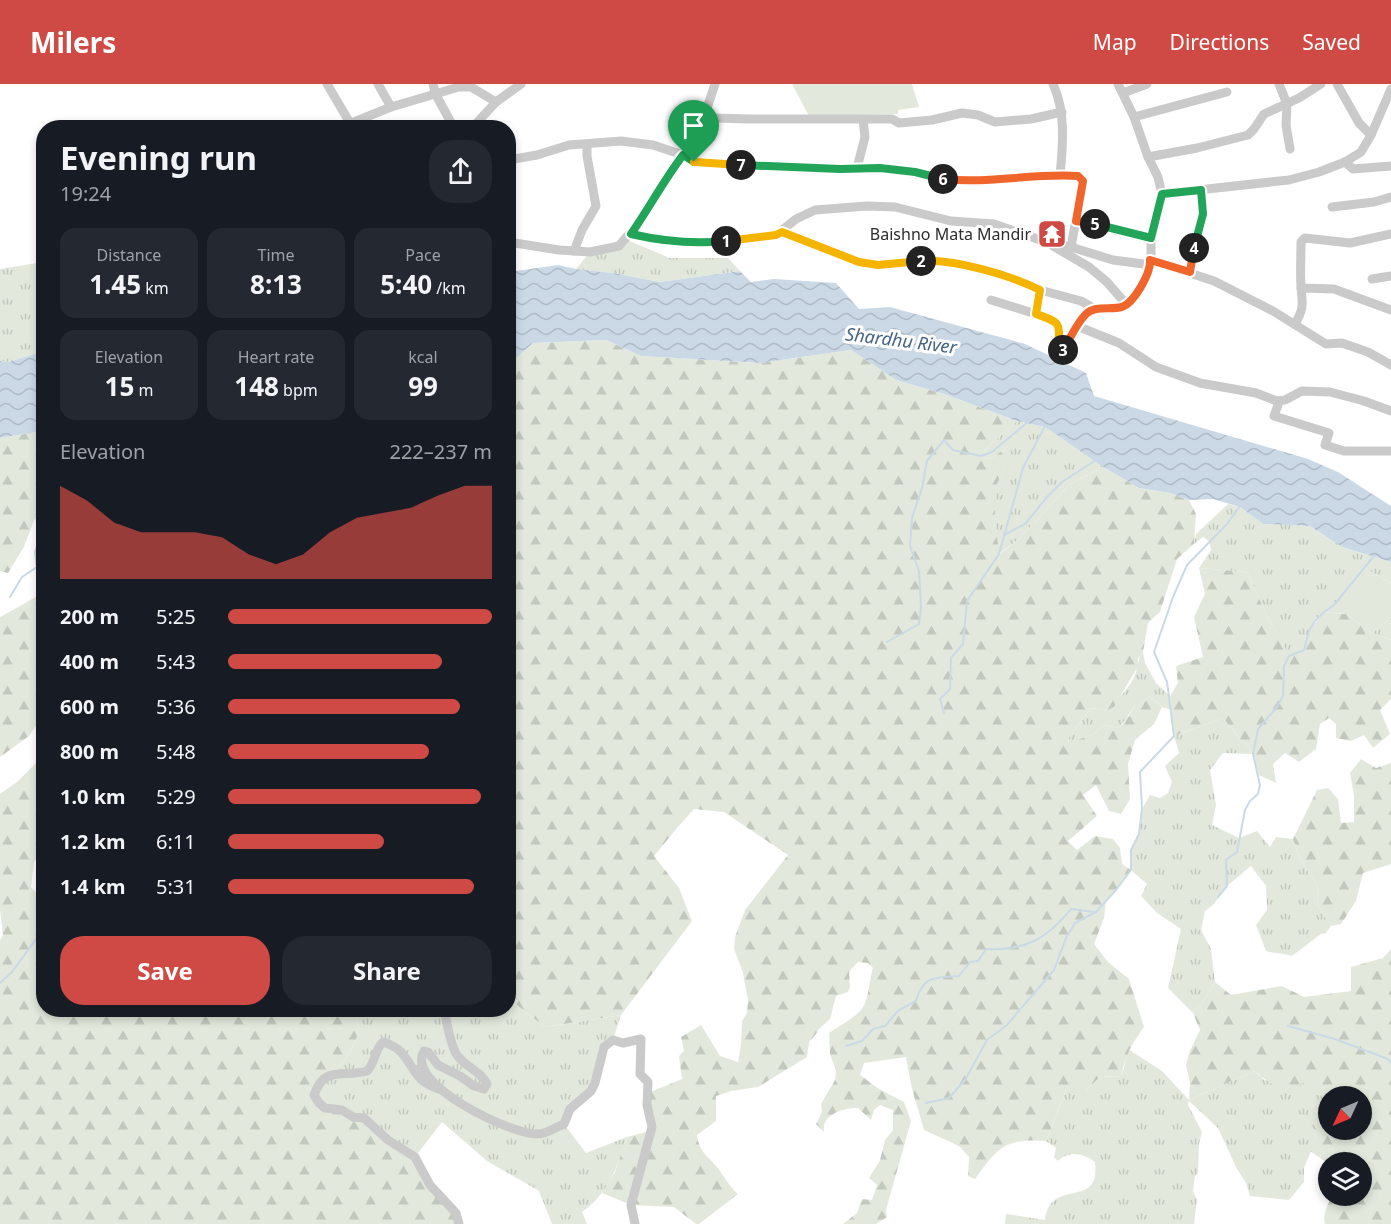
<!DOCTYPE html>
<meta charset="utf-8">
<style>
:root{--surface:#171b24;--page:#242831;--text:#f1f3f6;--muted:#9ea1a6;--accent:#cf4a44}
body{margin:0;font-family:"Noto Sans",sans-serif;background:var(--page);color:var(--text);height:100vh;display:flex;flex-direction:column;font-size:22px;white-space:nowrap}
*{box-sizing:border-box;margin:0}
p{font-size:20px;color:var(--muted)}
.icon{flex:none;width:33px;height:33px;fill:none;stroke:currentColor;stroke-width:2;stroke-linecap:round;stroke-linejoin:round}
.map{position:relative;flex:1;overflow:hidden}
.panel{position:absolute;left:36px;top:36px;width:480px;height:897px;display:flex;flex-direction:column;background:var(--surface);border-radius:24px;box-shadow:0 3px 9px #0003}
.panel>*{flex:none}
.needle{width:39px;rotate:226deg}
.buttons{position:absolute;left:1318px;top:1002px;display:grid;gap:12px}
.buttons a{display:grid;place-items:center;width:54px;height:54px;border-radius:50%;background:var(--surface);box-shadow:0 3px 9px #0003;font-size:30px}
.pin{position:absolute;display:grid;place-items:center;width:51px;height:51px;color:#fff;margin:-62px -26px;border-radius:50% 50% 50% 0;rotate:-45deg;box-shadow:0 0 6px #0007}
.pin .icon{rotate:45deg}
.km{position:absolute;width:30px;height:30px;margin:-15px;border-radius:50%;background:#222;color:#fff;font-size:16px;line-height:30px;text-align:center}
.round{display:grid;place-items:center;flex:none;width:63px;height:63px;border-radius:24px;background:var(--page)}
.overview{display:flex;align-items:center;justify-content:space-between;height:102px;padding:0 24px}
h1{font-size:33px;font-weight:700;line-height:45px}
.metrics{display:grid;grid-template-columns:repeat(3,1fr);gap:9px;height:102px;padding:6px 24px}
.metrics div{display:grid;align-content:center;border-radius:15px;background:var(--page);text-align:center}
.metrics b{font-size:26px;font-weight:700}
.metrics small{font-size:16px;font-weight:400}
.metrics p{font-size:16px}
.chart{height:168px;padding:12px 24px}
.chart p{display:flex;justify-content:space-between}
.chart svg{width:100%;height:108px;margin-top:6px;fill:var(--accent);opacity:.7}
.action{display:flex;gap:12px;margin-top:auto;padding:12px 24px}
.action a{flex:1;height:69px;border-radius:24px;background:var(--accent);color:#fff;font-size:24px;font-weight:700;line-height:69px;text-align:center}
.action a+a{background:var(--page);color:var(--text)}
ul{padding:0 24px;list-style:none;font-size:20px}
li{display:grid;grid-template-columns:96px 72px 1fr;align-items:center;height:45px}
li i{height:15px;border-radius:8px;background:var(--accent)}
header{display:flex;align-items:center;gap:36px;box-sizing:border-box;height:84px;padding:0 30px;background:var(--accent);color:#fff}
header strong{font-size:28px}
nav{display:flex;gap:33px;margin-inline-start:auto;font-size:21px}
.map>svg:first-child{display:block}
</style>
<header>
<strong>Milers</strong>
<nav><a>Map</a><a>Directions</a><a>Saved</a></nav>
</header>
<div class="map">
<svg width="1391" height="1140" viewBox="0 0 1391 1140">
<defs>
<pattern id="grass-tufts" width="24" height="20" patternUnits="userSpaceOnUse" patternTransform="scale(1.5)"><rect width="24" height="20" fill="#e2e9dc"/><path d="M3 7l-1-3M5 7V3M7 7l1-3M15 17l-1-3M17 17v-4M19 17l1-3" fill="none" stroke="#c2c8bd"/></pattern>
<pattern id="forest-firs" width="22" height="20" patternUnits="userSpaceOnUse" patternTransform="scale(1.5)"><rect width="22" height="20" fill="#e2e9dc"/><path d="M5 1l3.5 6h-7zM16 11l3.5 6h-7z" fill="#c2c8bd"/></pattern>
<pattern id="water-waves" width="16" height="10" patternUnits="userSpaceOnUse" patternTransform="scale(1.5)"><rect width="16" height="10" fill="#cbd9e7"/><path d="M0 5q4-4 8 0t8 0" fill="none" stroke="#afbbc6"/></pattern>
</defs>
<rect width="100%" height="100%" fill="#fff"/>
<g fill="url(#grass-tufts)">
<polygon points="627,156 670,174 728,174 740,187 660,198 613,189 576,185 590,168"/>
<polygon points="43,178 43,216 41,217 44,221 43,267 9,278 0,277 0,185"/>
<polygon points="1017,337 1045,343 1103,383 1070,400 1019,455 999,470 995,444 995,405 1014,359 990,375 981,372 991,360"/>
<polygon points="1228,420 1240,423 1263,440 1310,442 1342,463 1391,478 1391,499 1363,483 1334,521 1324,528 1315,537 1309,547 1304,566 1289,572 1268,534 1247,488 1199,484 1211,466 1209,457 1203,453 1194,460 1196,450"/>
<polygon points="1391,534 1391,556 1372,549"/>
<path d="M1143,568L1145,579L1156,599L1170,612L1172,626L1162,623L1149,612L1139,621L1135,622L1119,644L1104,641L1092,651L1068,660L1069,653L1091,624L1105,626C1118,615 1132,603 1137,585C1139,578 1138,574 1143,568Z"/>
<path d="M1223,634L1253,670L1223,669L1210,686L1216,721L1212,741L1239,754L1257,747L1270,763L1276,753L1293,755C1296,763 1299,774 1304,781C1314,797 1320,799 1317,820L1331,842L1326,849L1321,850L1292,872C1283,869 1275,870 1266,867L1256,841L1267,826L1266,802L1251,782L1227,802L1213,821L1205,827L1201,846L1211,865L1215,898L1200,923L1197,922L1193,929L1168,904L1181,845L1157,829L1141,812L1147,800L1131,786V766L1139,750L1142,725L1150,711L1160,714L1168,709L1172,698L1165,682L1179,669L1174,652Z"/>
<path d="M509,915L545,943L621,931L613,956L604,963L595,999L579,1018L564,1040L586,1069L627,1053C618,1082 608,1110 582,1128L587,1140H552L539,1107L487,1077L442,1038L415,1073L319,1019L317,1002C335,989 352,972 358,949C359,942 356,933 354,926H508Z"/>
<path d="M1128,965L1162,987L1189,1016L1254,987L1265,996L1304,999L1329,1017V1031L1312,1041L1317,1053L1304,1084V1098L1289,1116L1250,1112L1246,1099L1237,1085L1218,1044L1189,1017L1188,1021L1202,1048L1199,1060L1198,1089L1195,1092L1193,1107L1197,1116L1194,1140H1005L1006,1130L1045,1136C1050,1092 1101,1127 1095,1078C1083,1069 1069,1066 1058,1077L1054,1073L1056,1064L1046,1057L1066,1006H1086L1100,993L1122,992Z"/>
</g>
<g fill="url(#forest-firs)">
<path d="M606,256L641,272L760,279L851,266L896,296L944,310L1017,337L991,360L981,372L990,375L1015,358L995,405V444L1000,470L1019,455L1070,400L1103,383L1139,404L1170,409L1189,416L1196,430L1194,460L1177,475L1160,528L1148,539L1143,568L1138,575L1139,585L1136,586L1114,623L1105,626L1091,624L1069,653L1068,659L1092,651L1104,641L1119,644L1125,637L1123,634L1128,633L1135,622L1139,621L1149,612L1162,623L1154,640L1135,656L1128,680L1130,715L1121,730L1109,727L1096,701L1083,711L1097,732L1068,757L1077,766L1095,752L1113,755L1120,764L1122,780L1131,786L1116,806L1106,817L1104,834L1094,860L1108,878L1129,895L1144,943C1133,959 1124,971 1122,992L1100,993L1086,1006H1066L1046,1057C1005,1054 998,1063 975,1095L968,1092L969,1073L959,1062L924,1046L912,1005L906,973L864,979L860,991L879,1005L904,1018L911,1037L886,1126L887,1133L876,1140H843L857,1129L862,1115L872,1116L877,1101L869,1094L880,1076L885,1056L893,1046V1026L880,1021L874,1026L871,1036L858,1024C844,1024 821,1030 824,1048L816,1040L822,1028L821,1020L835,996L836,987L830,970L829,949C839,942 853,935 861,926C869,917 869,896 873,884L868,879L858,878L849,888L850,903L848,908L836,912L830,935L818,946L816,950L809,958L807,973L758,1003L731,1007L716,1012V1037L697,1051C700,1069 706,1070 717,1083C724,1092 729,1102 738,1110L699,1140H696L674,1123L631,1121L602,1109L615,1088L627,1053L650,1047L648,1009L682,995L679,972L684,967L681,953L701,941L720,972L738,978L741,960L742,937L747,929L748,916L743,889L734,865L735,853L745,826L788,771L724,728L694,725L677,744L654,772L679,804L692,837L621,931L545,943L509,915L508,537L515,510L509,497V281L533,259Z"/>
<polygon points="43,347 43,429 34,436 24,463 8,489 0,487 0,354"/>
<polygon points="1199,484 1247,488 1268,534 1290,572 1304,566 1309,547 1324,528 1346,530 1372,549 1391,556 1391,615 1380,626 1390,650 1373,664 1364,651 1351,657 1336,654 1336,640 1329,634 1320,640 1316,665 1299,678 1285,669 1273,680 1276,699 1259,691 1253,670 1223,634 1174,652 1170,612 1178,599 1176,582 1203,573 1194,533 1205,510"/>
<polygon points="43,509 43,631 29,652 0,673 0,533"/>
<path d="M43,672V763L34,778L31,803L43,816L44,926H354C356,933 359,942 358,949C352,972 335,989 317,1002L319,1019L364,1034L415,1073L459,1140H0V856L3,851L0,826V710L17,698Z"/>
<path d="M1361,675L1376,684L1391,679V780L1363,789L1356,817L1341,840L1331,842L1317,820C1320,799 1314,797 1304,781C1299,774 1296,763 1293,755L1317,706L1328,704L1338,715L1341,739L1354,738V712L1350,689Z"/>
<path d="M1391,865V1140H1325C1322,1132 1328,1118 1333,1112H1362V1078L1329,1080L1310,1067L1317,1053L1312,1041L1329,1031V1046H1362V1012H1329V1017L1303,999L1280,1006L1254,987L1189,1016L1190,999L1186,981L1189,969L1200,946L1193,929L1197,922L1200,923L1215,898L1231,911L1282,902L1304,913L1351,907V883L1383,874Z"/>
</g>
<g fill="#e2e9dc">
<polygon points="792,0 912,0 919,23 898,26 898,30 809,32"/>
<polygon points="1363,483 1391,499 1391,534 1372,549 1346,530 1324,528 1334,521"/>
</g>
<g fill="url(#water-waves)">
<polygon points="558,181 576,185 613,189 660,198 740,187 751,198 774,195 836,199 859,225 890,223 1025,260 1086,289 1094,312 1308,375 1338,388 1391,422 1391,478 1342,463 1310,442 1263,440 1240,423 1213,415 1189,416 1170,409 1139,404 1103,383 1045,343 1017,337 944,310 896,296 851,266 760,279 641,272 606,256 533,259 509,281 509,188"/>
<polygon points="43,267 43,347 0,354 0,277 9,278"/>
</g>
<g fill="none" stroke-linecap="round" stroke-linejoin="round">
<g stroke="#cbd9e7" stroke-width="2">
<polyline points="1004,451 1025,440 1047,413 1062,398 1096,376"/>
<polyline points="10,513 22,493 37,483 35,468 44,443"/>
<polyline points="887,558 919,540 921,523 919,487 910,462 912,434 922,404 927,377 944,356 953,366 981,372 992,368 1029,337"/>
<polyline points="944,629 940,615 950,605 951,574 963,560 967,517 999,470 1023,384 1045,342"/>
<polyline points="1218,813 1227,802 1226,776 1237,768 1245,726 1250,717 1258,710 1260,701 1253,670 1258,645 1277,623 1283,612 1284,582 1289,572 1304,566 1309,547 1315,537 1324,528 1334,521 1373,473"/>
<polyline points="0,899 12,888 44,844"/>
<polyline points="1288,942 1335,955 1388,975 1391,979"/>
<path d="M846,962L862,957L873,945L885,942L899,926L916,917C923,891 935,894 959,892L970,878L978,877L986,865C1025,867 1047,855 1071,825L1094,828"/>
<polyline points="926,1019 949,1014 965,996 987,956 1006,942 1054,886 1066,854 1075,839 1096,828 1116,806 1131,786 1131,766 1139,750 1142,725 1140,688 1174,652 1167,598 1154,568 1173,513 1187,481 1227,440 1240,422"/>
</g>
<g stroke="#cacaca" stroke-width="9">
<polyline points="327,0 350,39"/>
<polyline points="378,0 391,23"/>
<polyline points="433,0 436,11 454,44"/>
<path d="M1053,0C1066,28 1063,61 1060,91"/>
<polyline points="1279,0 1287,20 1286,41 1290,65"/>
<polyline points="1337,0 1359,39 1371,51 1361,68 1345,78"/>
<polyline points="1123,9 1147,0"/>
<polyline points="706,31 716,34 748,35 892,35 899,39 932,36 962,29 978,31 995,38 1031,35 1062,28"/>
<polyline points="1134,33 1227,8"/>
<polyline points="339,44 391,23 459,3 471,3 496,18"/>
<polyline points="472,44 496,18 521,0"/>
<polyline points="1371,51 1391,5"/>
<polyline points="1148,73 1197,64 1248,51 1254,45 1264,30 1299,14 1321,0"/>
<polyline points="508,76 537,71 569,61 621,57 653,61 683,71 694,78 712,79 840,85 880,84 961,97 1060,91 1078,92 1083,97 1071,163"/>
<polyline points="857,84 865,53 863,36"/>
<polyline points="1162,110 1289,96 1319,88 1345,78 1353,85 1391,82"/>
<polyline points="1332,123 1374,118 1391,113"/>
<polyline points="1076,137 1151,155"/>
<polyline points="782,148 859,178 878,181 925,177 947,178 1014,194 1040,206 1081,217 1095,225 1122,222 1132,214 1147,192 1151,181 1151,155 1162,110 1158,93 1148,73 1134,33 1118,0"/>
<polyline points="631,150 652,155 711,158 743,155 776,151 796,135 815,126 867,122 895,123 951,137 994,140 1046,158 1071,163 1113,176 1151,181"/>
<polyline points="508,158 559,166 590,168 619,162 635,143 671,87 699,48 715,0"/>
<polyline points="1053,162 1089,183 1107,198 1126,220"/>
<polyline points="574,167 582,146 596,122 587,72 587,60"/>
<polyline points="1150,176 1214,197 1273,227 1326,260 1342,259 1368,268 1391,281"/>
<polyline points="1190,188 1192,170 1203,130 1201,106"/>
<polyline points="1372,195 1391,192"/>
<polyline points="1301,204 1334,205 1391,226"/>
<path d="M1040,206L1036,230C1059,238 1061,238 1058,262L1063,266"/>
<polyline points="991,216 1036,230"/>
<path d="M1295,240C1305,222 1302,221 1301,202C1300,188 1301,172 1301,158L1305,154L1350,159L1391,150"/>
<polyline points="1077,242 1119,259 1156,283 1200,299 1256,309 1277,317 1285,316 1302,307 1330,308 1364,317 1391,327"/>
<polyline points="1062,270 1086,230 1095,225"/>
<polyline points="1277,317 1278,321 1274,332 1329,349 1325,361 1344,367 1391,367"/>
<path d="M444,926C447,938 450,961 457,971C465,983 481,987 487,1000L484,1005L474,1002L460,992L438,981L428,968L424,967C404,1000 512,1051 538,1050C546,1050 556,1043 564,1040L570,1025L591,1007L595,999L604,963L613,956L623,959L641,955L640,990L648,998L647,1021L652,1043L631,1121L635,1140"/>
<path d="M439,1005C414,997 415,983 400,967C395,962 389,960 383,958C374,966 376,978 367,987C344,994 325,980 314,1011L319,1019L325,1024L342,1026L353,1033L364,1034L388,1056L415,1073L430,1101L456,1129L459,1140"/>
</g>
</g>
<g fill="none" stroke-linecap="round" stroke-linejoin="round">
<g stroke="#fff" stroke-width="12">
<path id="split-1" d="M694,78L683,71C664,96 649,124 631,150C661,157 695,160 726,157"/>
</g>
<g stroke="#fff" stroke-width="12">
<polyline id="split-2" points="726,157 776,151 782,148 859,178 878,181 921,177"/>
</g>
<g stroke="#fff" stroke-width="12">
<path id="split-3" d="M921,177C955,175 1010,191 1040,206L1036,230C1059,238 1061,238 1058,262L1063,266"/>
</g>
<g stroke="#fff" stroke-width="12">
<path id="split-4" d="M1063,266C1070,255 1076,240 1086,230C1095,221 1110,226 1122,223C1134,219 1151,189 1150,176L1190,188L1194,164"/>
</g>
<g stroke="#fff" stroke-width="12">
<polyline id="split-5" points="1095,140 1151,154 1162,110 1201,106 1203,130 1194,164"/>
</g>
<g stroke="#fff" stroke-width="12">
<path id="split-6" d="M943,95C988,100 1033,89 1078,92L1083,97L1076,137L1095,140"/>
</g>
<g stroke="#fff" stroke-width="12">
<polyline id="split-7" points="741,81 840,85 880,84 915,88 943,95"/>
</g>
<g stroke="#fff" stroke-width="12">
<polyline id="split-8" points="694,78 741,81"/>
</g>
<use href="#split-1" stroke="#22a559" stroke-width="8"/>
<use href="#split-2" stroke="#f5b400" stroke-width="8"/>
<use href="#split-3" stroke="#f5b400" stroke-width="8"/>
<use href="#split-4" stroke="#f0652b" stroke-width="8"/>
<use href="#split-5" stroke="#22a559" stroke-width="8"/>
<use href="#split-6" stroke="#f0652b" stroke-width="8"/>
<use href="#split-7" stroke="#22a559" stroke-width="8"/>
<use href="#split-8" stroke="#f5b400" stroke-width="8"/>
</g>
<defs>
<g id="temple-square" transform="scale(1.5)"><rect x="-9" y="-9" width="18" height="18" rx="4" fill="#cf4a44" stroke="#fff"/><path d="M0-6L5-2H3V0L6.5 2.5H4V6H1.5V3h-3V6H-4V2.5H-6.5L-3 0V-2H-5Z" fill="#fff"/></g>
</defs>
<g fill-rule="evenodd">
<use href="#temple-square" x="1052" y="150"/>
</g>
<g text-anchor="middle" stroke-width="6" stroke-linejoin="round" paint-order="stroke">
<g font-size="16" fill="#2d2d2d" stroke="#fff" text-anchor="end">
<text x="1031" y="156">Baishno Mata Mandir</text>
</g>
<g font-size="18" font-style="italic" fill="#456585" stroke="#fff">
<text transform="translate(901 257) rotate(7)" y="6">Shardhu River</text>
</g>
</g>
</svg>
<div class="buttons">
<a><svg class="needle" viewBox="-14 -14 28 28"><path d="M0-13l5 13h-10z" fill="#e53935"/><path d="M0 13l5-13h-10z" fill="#9ea1a6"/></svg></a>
<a><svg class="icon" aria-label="layers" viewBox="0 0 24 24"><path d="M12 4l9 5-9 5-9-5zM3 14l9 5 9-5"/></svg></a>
</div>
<div class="pin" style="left:694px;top:78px;background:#1e9e55"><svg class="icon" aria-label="arrive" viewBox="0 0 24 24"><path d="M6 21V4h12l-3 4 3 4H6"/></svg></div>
<b class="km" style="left:726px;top:157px">1</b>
<b class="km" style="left:921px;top:177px">2</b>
<b class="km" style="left:1063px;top:266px">3</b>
<b class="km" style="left:1194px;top:164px">4</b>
<b class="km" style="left:1095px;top:140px">5</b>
<b class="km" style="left:943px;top:95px">6</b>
<b class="km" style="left:741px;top:81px">7</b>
<section class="panel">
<div class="overview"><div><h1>Evening run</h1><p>19:24</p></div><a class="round"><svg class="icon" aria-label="share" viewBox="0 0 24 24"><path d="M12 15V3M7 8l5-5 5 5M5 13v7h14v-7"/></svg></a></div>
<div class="metrics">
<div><p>Distance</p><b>1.45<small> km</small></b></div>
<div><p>Time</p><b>8:13</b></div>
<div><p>Pace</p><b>5:40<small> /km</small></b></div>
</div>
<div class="metrics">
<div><p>Elevation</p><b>15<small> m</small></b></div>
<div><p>Heart rate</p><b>148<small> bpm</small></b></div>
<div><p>kcal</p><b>99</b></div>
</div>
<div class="chart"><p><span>Elevation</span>222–237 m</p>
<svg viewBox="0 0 160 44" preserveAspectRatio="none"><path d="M0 44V6L10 12L20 21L30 25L40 25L50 25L60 27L70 34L80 38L90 34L100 25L110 19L120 17L130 15L140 10L150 6L160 6V44z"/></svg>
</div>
<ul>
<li><b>200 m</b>5:25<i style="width:100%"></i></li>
<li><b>400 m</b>5:43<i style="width:81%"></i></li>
<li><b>600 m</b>5:36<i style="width:88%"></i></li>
<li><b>800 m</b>5:48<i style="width:76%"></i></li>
<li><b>1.0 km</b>5:29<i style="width:96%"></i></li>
<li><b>1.2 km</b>6:11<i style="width:59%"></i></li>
<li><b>1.4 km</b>5:31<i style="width:93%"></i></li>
</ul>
<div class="action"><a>Save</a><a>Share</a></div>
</section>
</div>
